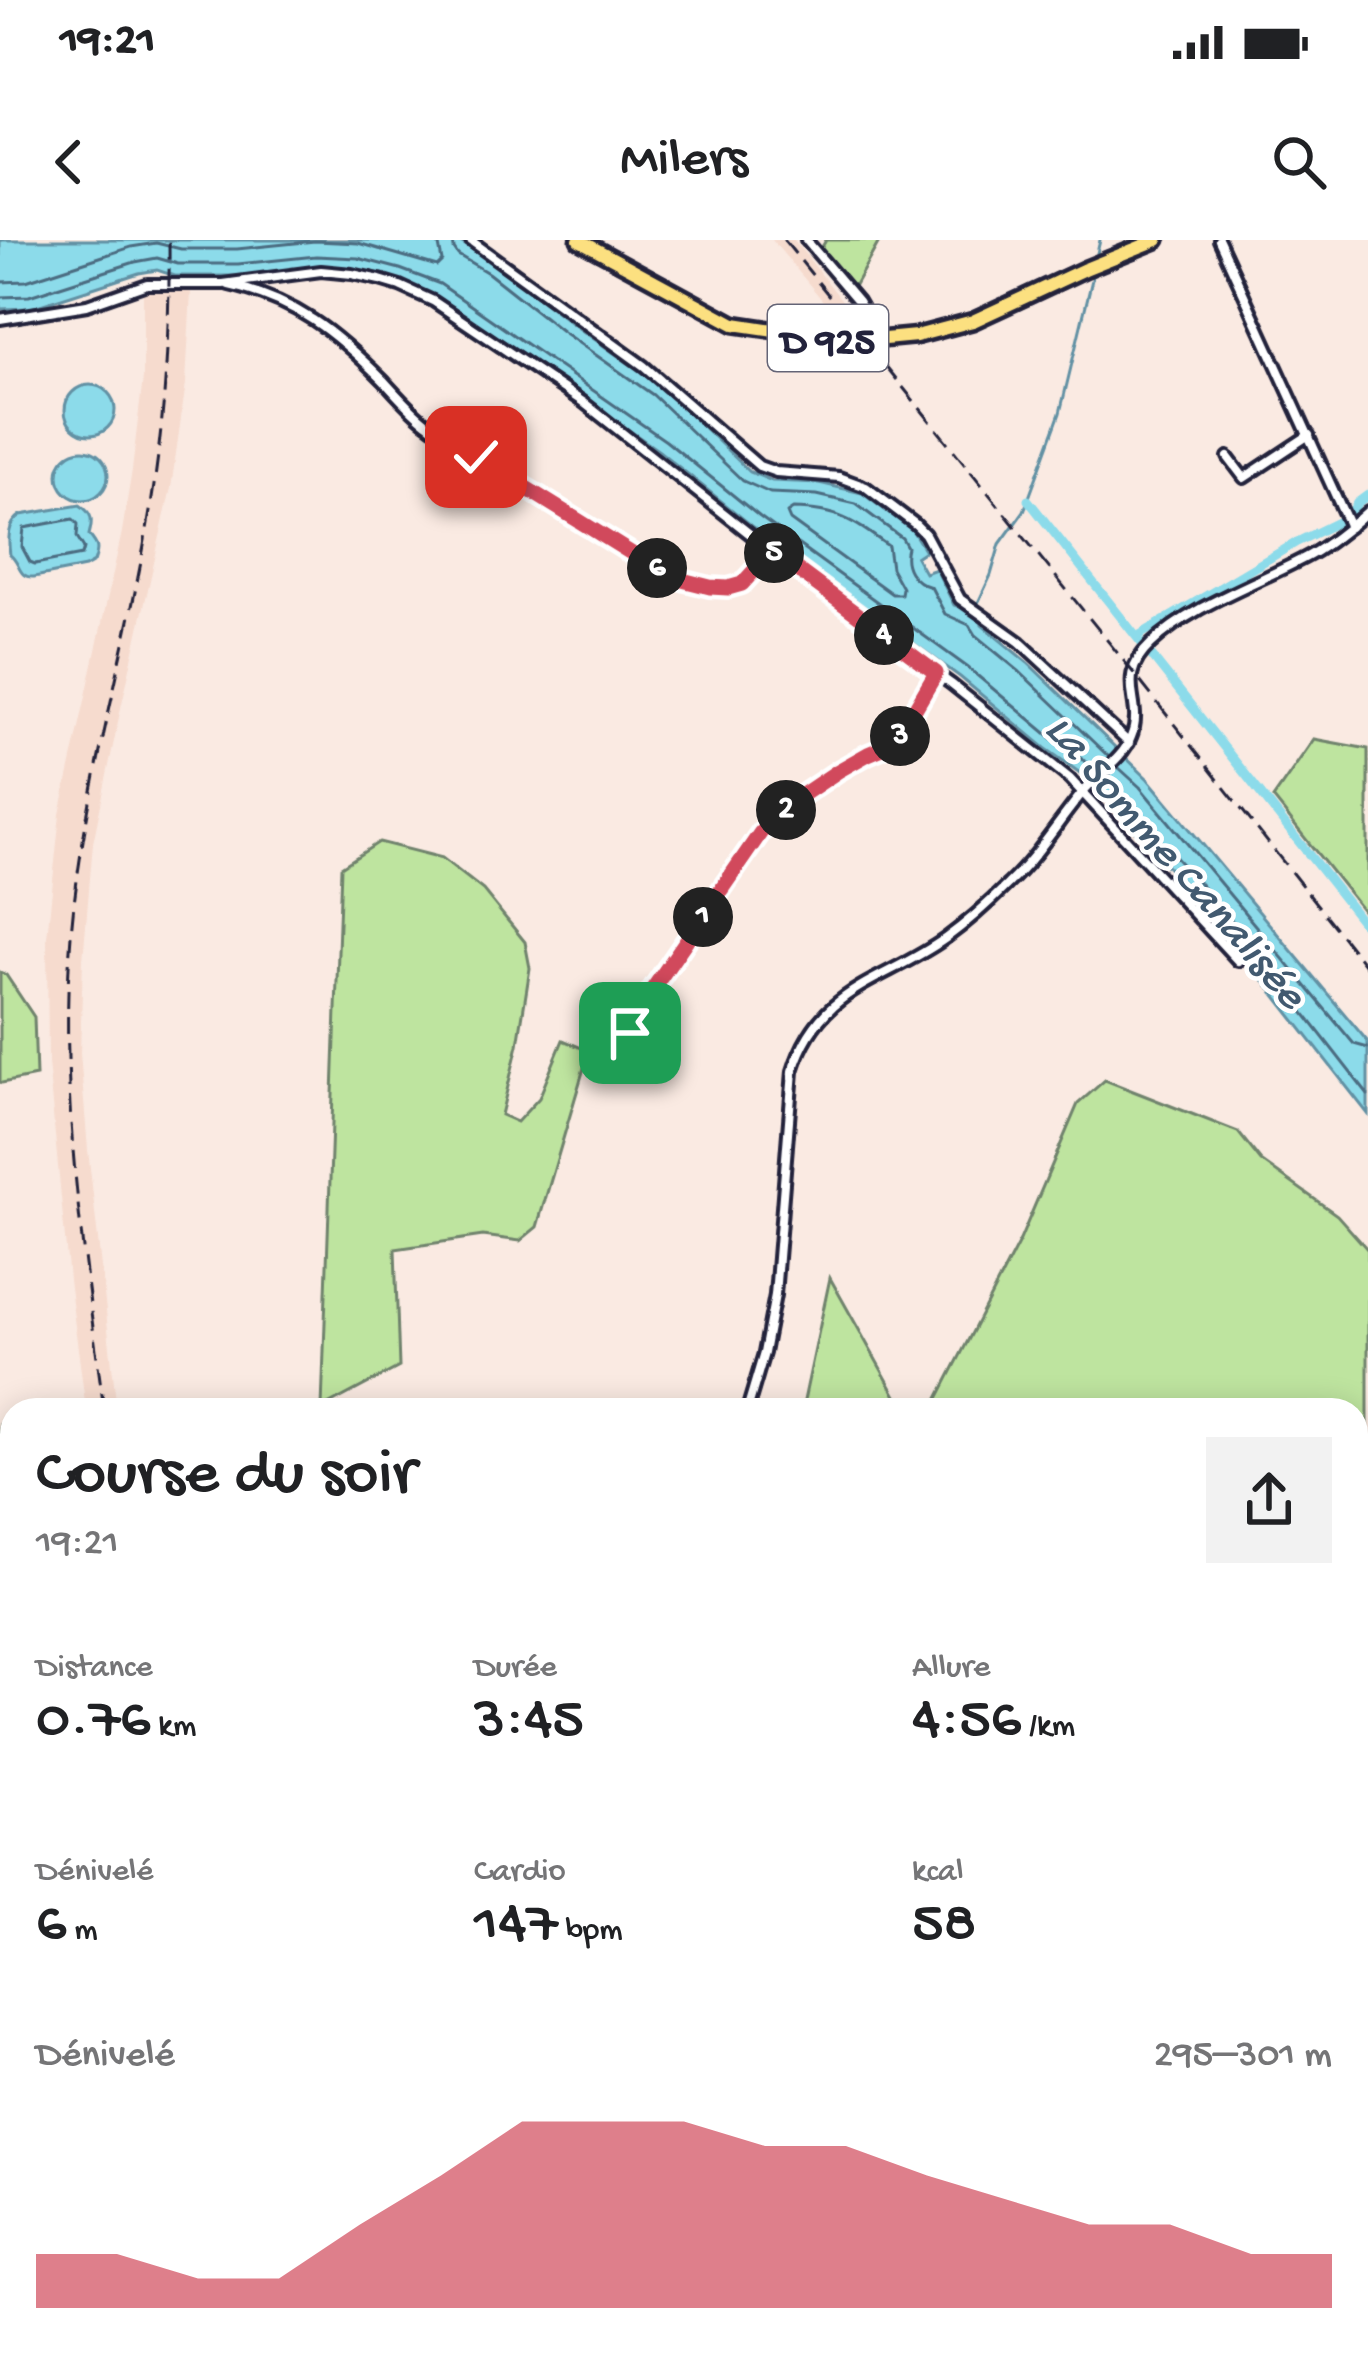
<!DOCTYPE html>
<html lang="fr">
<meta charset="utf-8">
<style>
:root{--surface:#fff;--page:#f2f2f2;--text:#202124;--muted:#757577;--accent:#d1495b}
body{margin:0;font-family:"Gochi Hand",sans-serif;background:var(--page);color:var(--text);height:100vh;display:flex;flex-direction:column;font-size:45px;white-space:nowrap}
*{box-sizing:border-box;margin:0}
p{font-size:39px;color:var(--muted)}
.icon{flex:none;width:66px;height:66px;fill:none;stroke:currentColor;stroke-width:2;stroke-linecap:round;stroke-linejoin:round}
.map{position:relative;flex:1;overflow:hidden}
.sheet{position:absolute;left:0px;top:1158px;width:1368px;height:975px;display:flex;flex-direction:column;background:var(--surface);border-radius:36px 36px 0 0;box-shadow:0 6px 30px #0003}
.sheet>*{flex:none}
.pin{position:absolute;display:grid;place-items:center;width:102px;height:102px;color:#fff;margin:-51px;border-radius:24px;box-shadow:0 6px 18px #0006}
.km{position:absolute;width:60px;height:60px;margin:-30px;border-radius:50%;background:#222;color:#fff;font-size:33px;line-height:60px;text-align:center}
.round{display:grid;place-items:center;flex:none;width:126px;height:126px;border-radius:0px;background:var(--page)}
.headline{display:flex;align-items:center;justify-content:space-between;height:204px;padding:0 36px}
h1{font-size:66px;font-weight:600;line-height:90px}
.figures{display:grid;grid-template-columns:repeat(3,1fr);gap:18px;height:204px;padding:12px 36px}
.figures div{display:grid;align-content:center}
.figures b{font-size:60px;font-weight:600}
.figures small{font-size:33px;font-weight:400}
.figures p{font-size:33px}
.chart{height:336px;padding:24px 36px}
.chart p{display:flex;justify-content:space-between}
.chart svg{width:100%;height:216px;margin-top:12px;fill:var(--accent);opacity:.7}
.status{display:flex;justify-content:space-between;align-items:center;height:84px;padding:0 60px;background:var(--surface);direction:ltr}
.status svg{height:33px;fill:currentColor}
header{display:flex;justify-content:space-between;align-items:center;height:156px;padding:0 36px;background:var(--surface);font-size:54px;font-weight:600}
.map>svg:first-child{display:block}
</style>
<div class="status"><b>19:21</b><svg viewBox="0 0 49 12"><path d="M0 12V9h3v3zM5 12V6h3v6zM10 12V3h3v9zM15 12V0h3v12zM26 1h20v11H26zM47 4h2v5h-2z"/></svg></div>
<header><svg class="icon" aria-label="back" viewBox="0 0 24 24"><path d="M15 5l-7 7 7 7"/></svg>Milers<svg class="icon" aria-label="search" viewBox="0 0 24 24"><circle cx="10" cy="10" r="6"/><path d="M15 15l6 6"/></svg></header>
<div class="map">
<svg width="1368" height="2132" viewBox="0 0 1368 2132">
<rect width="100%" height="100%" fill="#faeae2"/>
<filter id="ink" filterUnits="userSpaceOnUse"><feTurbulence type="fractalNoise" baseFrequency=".00833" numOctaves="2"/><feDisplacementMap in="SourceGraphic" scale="24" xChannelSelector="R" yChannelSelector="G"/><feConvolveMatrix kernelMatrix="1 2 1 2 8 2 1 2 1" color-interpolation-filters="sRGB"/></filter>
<g filter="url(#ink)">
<g fill="#f6dbce">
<polygon points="772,0 794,0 867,92 849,92"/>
<polygon points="157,48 191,52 186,143 171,248 120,472 93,603 83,720 80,813 88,910 117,1170 86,1170 69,1040 48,823 47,697 60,574 122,292 132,230 143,138 143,53"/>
<polygon points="0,1373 12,1395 12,1603 0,1581"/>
<polygon points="0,1649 12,1657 12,2047 0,2031"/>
<polygon points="95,2121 434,2121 420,2132 105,2132"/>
</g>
<g fill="#bee49f" stroke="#70836d" stroke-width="3">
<polygon points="826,0 880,0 851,52 818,14"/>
<polygon points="1314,499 1368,509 1368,677 1273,558"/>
<polygon points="379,602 442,618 483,650 525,702 530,728 518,805 501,875 517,882 539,858 563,800 589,811 537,987 520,1001 483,996 395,1009 399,1127 322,1168 341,627"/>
<polygon points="0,732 6,735 34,777 36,836 2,843 0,842"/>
<polygon points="1105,840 1238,892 1261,921 1337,975 1368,1010 1368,1979 1356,1986 1356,1170 932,1170 1020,1000 1078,864"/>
<polygon points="830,1038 904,1170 802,1170"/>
<polygon points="0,1185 12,1194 12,1395 0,1373"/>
<polygon points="504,2121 1131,2121 1213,2129 1212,2132 514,2132"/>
</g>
<g fill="#8cdbea" stroke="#6291a4" stroke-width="3">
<polygon points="0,0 457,0 495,23 570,82 661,146 750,232 772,241 819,243 862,253 912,290 925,311 916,317 925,333 936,329 954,365 966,369 982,380 982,385 1028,423 1148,539 1368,802 1368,874 1217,681 1087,538 1045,508 960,437 752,286 659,211 435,55 397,41 356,30 317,28 238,36 175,36 157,30 139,33 31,68 0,69"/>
<circle cx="90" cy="170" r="25"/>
<circle cx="83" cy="235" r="25"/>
<path d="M80,265C93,274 93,280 89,295C98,306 99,308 94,322L85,327L34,337C17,338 21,323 10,315C8,300 7,284 21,275Z"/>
</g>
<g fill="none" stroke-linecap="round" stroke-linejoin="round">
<g stroke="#4c6c81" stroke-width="3">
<path d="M453,0L454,9L458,15L488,33L563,92L653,155L743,241L770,253L817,255L856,264L902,298L907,307C902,326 912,342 931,347L945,374L969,385L975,395L1020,432L1109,517"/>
<polyline points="0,42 26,41 131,7 156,3 181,9 237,9 315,1 358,3 437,26 442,21 438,0"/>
<polyline points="0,57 29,56 135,22 157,18 178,24 238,24 316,16 358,18 400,29 440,44 666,201 760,277 967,427 1052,498 1096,529"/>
<path d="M793,269C839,270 852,280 888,306L891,328L902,348L901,354H892L790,280L787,273Z"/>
<polygon points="73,279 78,284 77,297 84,308 82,315 35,324 30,322 22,307 24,288"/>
<polyline points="1118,527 1140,547 1354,804 1368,808"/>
<polyline points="1105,539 1226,673 1368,855"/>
</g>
<g stroke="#6291a4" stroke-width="3">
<polyline points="1095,22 1100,0"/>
<polyline points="977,365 991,335 1000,304 1024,271 1060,173 1094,31"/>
</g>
<g stroke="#8cdbea" stroke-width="9">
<polyline points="1028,260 1368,689"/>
<polyline points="1351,274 1357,263 1368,255"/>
<polyline points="1138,396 1297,302 1340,281"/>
</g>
<g stroke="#22223b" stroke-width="16">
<g id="street">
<polyline points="470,0 644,126 759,226 776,232 839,237 866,247 915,284 925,294 960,359 1020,402 1129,503"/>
<polyline points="806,0 858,61 880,99"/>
<polyline points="1219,0 1350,287"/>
<path d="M229,45C296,60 335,92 383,140C397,155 412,173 429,185C497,237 574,278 647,323C672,335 710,358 738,345C752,338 760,321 772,311"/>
<polyline points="0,79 87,65 147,44 223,44 321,31 352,34 380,40 400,46 433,61 583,162 827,355 951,444 1070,539 1238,721"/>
<polyline points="1228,217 1244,238 1309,195"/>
<polyline points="630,793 650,753 761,592 801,556 838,531 868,514 892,504 898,498 936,433"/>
<path d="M747,1170L764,1113L775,1055L793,831C819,746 883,743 946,698C968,682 989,663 1008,644C1037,617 1058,582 1083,552C1097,534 1123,519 1131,497C1146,462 1112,441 1151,404C1193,364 1259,343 1310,315C1331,303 1349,288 1368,271"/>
<polyline points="1356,2065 1368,2066"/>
</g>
</g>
<g stroke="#22223b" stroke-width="21">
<g id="primary">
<polyline points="579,0 734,84 807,95 874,100 916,96 973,81 1085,29 1157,0"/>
<polyline points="0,1659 12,1671"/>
<polyline points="458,2121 469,2132"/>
</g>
</g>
<use href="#street" stroke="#fff" stroke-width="8"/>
<use href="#primary" stroke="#fce080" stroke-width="12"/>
<g stroke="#22223b" stroke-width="3" stroke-dasharray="18 9" stroke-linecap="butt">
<polyline points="784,0 1132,431 1368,729"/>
<path d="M104,1170C82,1002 55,833 74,664C89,534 125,416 147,289C164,193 170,98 169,0"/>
<polyline points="483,2121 493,2132"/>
</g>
</g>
</g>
<g fill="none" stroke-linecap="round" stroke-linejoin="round" filter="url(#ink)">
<g stroke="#fff" stroke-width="24">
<polyline id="route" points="476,217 647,323 682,340 710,347 728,348 742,344 772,311 936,433 898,498 892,504 868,514 838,531 801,556 761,592 650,753 630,793"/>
</g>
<use href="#route" stroke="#d1495b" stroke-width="15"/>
</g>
<g text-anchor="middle" stroke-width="9" stroke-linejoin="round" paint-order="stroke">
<rect fill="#fff" stroke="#646476" stroke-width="3" x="768" y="65" width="120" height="66" rx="9"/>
<g font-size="39" font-weight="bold" fill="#22223b">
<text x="828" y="112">D 925</text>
</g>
<g font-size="45" font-style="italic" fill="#425a70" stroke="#fff">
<text transform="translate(1179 619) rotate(49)" y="16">La Somme Canalisée</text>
</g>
</g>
</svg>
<div class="pin" style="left:630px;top:793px;background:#1e9e55"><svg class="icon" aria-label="arrive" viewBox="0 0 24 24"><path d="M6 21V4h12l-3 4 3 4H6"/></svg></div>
<div class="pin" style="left:476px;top:217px;background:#d93025"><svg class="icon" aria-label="check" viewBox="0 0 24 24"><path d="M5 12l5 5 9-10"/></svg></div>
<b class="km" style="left:703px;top:677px">1</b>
<b class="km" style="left:786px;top:570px">2</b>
<b class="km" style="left:900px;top:496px">3</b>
<b class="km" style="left:884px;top:395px">4</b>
<b class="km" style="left:774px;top:313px">5</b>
<b class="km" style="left:657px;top:328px">6</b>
<section class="sheet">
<div class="headline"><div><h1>Course du soir</h1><p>19:21</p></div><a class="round"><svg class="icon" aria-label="share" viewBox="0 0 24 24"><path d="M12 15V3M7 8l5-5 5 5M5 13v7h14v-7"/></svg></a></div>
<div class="figures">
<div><p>Distance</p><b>0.76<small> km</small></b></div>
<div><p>Durée</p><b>3:45</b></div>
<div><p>Allure</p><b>4:56<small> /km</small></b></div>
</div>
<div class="figures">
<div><p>Dénivelé</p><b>6<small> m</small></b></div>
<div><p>Cardio</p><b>147<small> bpm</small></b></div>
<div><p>kcal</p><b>58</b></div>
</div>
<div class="chart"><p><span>Dénivelé</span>295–301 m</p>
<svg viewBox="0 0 160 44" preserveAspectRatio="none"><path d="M0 44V33L10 33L20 38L30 38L40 27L50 17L60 6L70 6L80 6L90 11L100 11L110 17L120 22L130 27L140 27L150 33L160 33V44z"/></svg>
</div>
</section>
</div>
